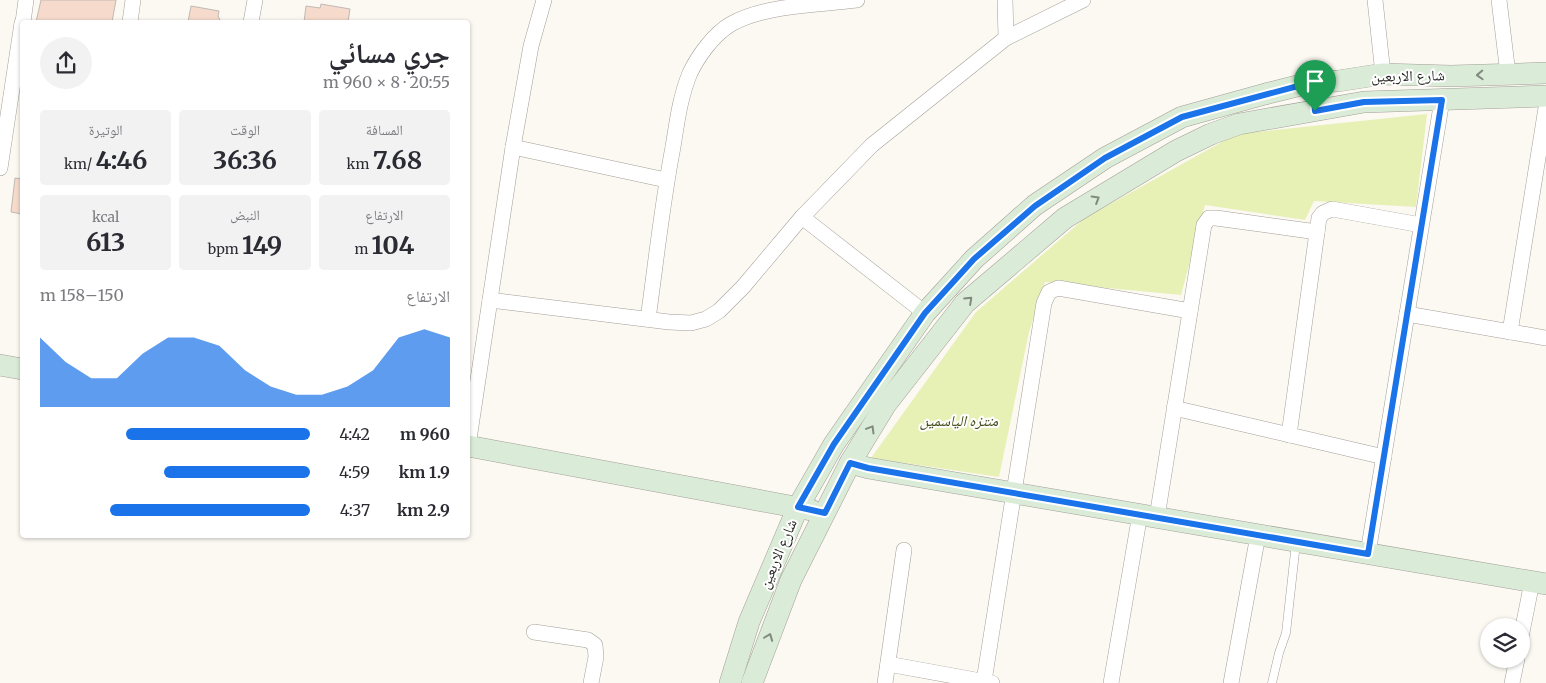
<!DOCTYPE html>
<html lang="ar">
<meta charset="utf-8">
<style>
:root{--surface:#fff;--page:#f2f2f3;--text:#2b2b33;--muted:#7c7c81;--accent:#1a73e8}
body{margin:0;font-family:Merriweather,"Noto Naskh Arabic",serif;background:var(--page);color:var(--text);direction:rtl;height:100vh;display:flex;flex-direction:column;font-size:19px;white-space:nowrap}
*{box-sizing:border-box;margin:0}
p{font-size:16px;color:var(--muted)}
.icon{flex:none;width:28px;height:28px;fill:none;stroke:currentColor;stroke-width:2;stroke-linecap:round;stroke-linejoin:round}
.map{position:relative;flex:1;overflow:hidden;direction:ltr}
.side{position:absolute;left:20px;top:20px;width:450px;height:518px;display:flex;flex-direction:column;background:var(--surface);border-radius:5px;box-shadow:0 1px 4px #0004;direction:rtl}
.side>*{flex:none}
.fabs{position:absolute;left:1480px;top:618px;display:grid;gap:10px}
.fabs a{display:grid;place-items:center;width:50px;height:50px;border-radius:50%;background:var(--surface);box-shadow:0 1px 4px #0004;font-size:25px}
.pin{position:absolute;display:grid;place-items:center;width:42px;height:42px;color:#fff;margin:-51px -21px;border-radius:50% 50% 50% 0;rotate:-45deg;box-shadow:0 0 5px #0007}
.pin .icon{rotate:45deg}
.round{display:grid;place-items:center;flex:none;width:52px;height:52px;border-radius:26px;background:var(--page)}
.summary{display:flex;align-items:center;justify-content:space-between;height:85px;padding:0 20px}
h1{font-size:28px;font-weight:700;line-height:38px}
.figures{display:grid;grid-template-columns:repeat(3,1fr);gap:8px;height:85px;padding:5px 20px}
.figures div{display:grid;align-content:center;border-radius:5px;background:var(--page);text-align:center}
.figures b{font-size:25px;font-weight:700}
.figures small{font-size:14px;font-weight:400}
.figures p{font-size:14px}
.chart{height:140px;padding:10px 20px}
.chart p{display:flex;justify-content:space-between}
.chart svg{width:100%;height:90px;margin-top:5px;fill:var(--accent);opacity:.7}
ul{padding:0 20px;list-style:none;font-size:16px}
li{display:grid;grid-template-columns:80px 60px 1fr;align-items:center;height:38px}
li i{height:12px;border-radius:6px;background:var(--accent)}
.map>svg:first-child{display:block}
</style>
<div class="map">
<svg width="1546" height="683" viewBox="0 0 1546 683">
<rect width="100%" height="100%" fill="#fcf8f2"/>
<polygon fill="#e7f1b6" points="1427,114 1416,207 1314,201 1305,220 1205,205 1181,295 1045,282 1029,332 999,477 871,458 976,312 1085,218 1236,134"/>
<g fill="#f6dacb" stroke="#c0b9b5">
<polygon points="41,0 116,0 112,22 36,22"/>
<polygon points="321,4 350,9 348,22 304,22 306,6 320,8"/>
<polygon points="191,6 219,11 218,16 221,22 188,22"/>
<polygon points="15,178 22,179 22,214 11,212"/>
</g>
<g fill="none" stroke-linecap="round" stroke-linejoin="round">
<g stroke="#a39f99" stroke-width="9">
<polyline id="lane" points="1272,683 1279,653 1286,633 1296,543"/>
</g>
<g stroke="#a39f99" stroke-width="16">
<g id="street">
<polyline points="1005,0 1006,38"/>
<polyline points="1375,0 1383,74"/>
<polyline points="1499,0 1508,74"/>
<polyline points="23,22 26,0"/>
<polyline points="130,22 133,0"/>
<polyline points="251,22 255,0"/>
<polyline points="513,147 666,180"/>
<polyline points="0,168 22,23"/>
<polyline points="802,217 925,313"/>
<polyline points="490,300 669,322 691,323 706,319 719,311 743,287 802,217 872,145 1006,38 1083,0"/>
<polyline points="1407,314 1546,338"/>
<path d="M648,319C656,262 662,204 673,147C677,122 680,97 690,73C698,56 714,34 731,24C765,5 817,5 857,0"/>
<polyline points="1510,332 1546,108"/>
<polyline points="1174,408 1384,457"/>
<polyline points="1289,435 1319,218 1323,213 1332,209 1421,225"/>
<polyline points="468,446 513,147 531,46 544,0"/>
<polyline points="1157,517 1204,225 1209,218 1216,218 1317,232"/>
<polyline points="1368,553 1442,100"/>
<polyline points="534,632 588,640 595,645 596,657 591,683"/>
<polyline points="1521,637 1532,582"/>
<polyline points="888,664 992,683"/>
<polyline points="984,681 1044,303 1049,292 1058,288 1190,311"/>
<polyline points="885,683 904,550"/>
<polyline points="1111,683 1140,514"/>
<polyline points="1231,683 1258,535"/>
<polyline points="1512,683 1517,659"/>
</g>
</g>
<g stroke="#a39f99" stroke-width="22">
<g id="secondary">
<polyline points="0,365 22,369"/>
<polyline points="468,446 811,510"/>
<polyline points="850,463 868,468 1546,584"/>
<polyline points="730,683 749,622 798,507 834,444 925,313 974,259 1035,205 1105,158 1182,117 1265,94 1313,82 1338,81 1383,74 1451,76 1546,73"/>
<polyline points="752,683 791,580 850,463 886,404 965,303 1065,218 1176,151 1211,134 1239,124 1364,102 1546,96"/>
</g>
</g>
<use href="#lane" stroke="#fff" stroke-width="8"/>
<use href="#street" stroke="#fff" stroke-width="15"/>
<use href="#secondary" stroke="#daecd7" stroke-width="21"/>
</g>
<defs><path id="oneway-chevron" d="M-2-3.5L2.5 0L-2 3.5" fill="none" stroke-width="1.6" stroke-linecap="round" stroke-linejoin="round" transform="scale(1.25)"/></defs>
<g stroke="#818a7e">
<use href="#oneway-chevron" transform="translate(1480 75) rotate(178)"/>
<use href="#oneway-chevron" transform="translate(1096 199) rotate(-31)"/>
<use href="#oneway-chevron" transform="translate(969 300) rotate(-43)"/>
<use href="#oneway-chevron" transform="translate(871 429) rotate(-59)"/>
<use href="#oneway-chevron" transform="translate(769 637) rotate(-69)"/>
</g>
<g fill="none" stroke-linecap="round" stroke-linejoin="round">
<g stroke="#fff" stroke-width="10">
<polygon id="route" points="1313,82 1315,111 1364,102 1442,100 1368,554 868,468 850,463 825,513 798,507 834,444 925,313 974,259 1035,206 1105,158 1182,117"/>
</g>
<use href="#route" stroke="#1a73e8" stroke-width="6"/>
</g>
<g text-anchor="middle" stroke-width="4" stroke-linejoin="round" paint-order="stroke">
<g font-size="15" fill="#282725" stroke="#fff">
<text transform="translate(1408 76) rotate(-1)" y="5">شارع الاربعين</text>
<text transform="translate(778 554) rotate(-67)" y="5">شارع الاربعين</text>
</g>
<g font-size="15" font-style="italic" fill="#434915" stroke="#fff">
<text x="959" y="426">منتزه الياسمين</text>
</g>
</g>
</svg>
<div class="fabs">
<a><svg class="icon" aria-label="layers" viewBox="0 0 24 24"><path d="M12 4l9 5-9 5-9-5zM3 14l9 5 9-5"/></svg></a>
</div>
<div class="pin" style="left:1315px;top:111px;background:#1e9e55"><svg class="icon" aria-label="arrive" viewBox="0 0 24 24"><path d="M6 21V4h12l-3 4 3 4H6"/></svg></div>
<section class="side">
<div class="summary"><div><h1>جري مسائي</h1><p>20:55 · 8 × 960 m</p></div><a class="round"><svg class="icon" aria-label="share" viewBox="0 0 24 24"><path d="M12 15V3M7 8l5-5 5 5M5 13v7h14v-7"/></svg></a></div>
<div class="figures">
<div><p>المسافة</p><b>7.68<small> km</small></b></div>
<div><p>الوقت</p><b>36:36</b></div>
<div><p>الوتيرة</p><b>4:46<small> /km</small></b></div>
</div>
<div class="figures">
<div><p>الارتفاع</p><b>104<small> m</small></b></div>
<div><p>النبض</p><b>149<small> bpm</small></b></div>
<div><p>kcal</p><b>613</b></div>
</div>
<div class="chart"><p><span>الارتفاع</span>150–158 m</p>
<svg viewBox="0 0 160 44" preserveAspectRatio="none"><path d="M0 44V10L10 22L20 30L30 30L40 18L50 10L60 10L70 14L80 26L90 34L100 38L110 38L120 34L130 26L140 10L150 6L160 10V44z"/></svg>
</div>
<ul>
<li><b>960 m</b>4:42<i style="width:68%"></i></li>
<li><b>1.9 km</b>4:59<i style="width:54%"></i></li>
<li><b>2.9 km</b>4:37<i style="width:74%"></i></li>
</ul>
</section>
</div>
